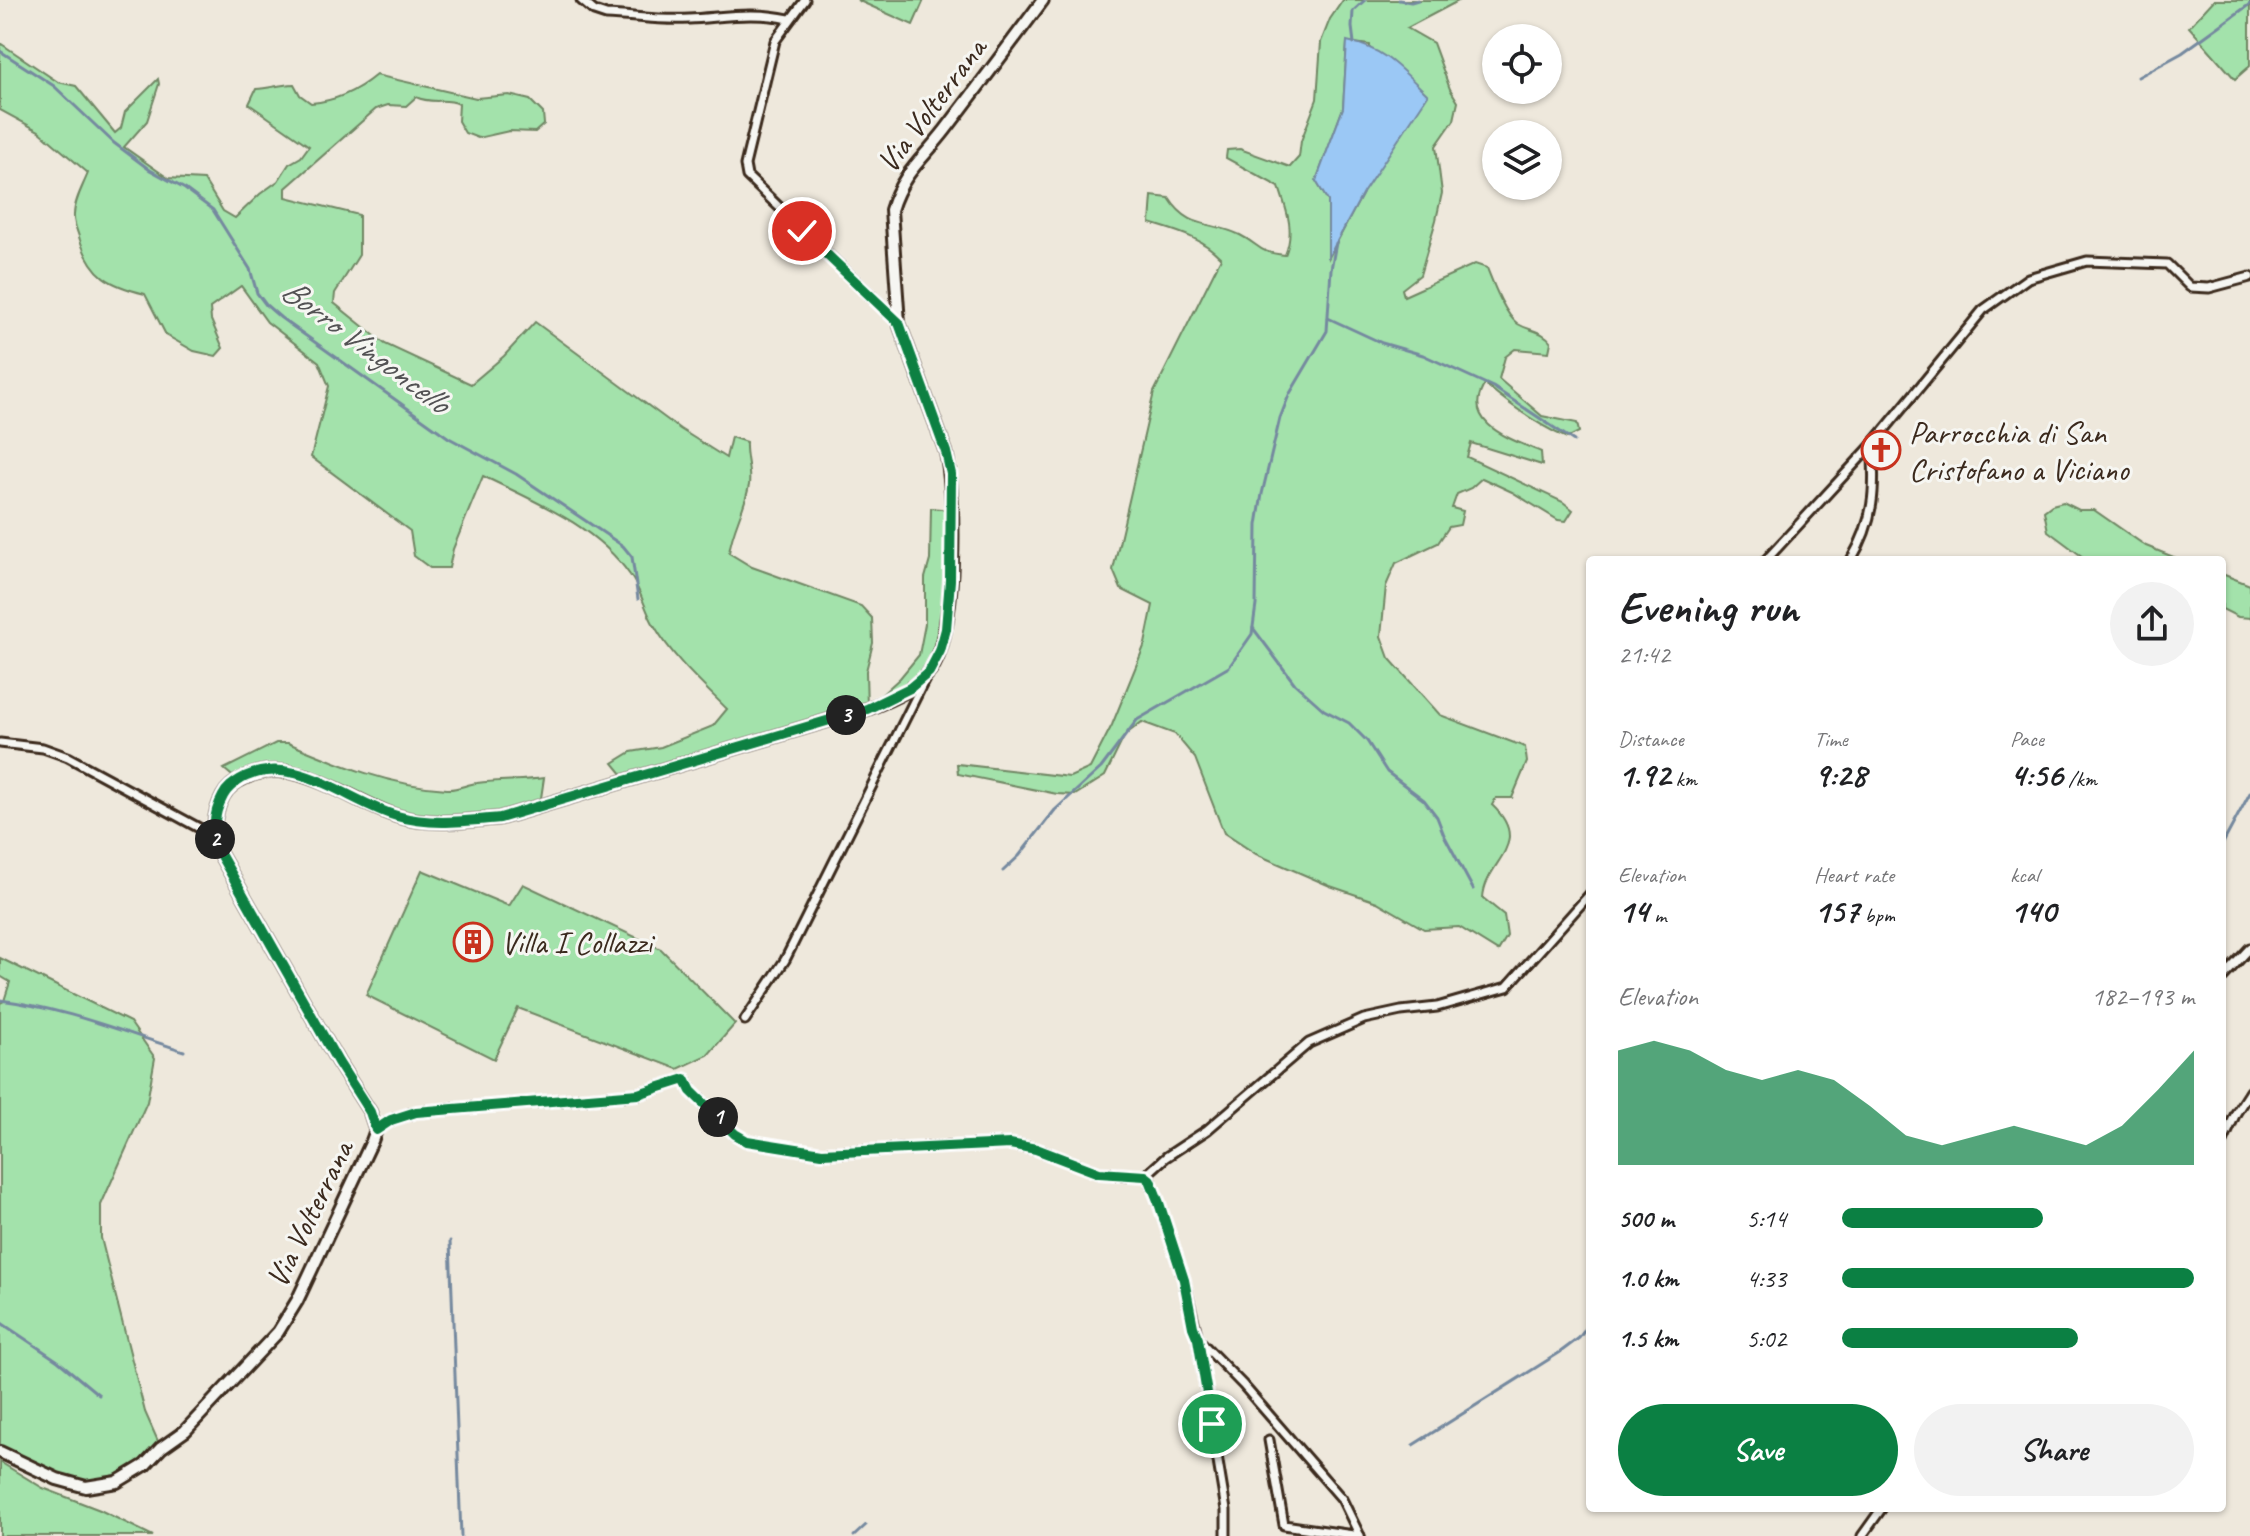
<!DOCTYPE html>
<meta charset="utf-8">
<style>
:root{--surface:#fff;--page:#f2f2f2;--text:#202124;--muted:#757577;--accent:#0b8043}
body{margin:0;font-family:Caveat,sans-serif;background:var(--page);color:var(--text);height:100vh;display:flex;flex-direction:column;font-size:30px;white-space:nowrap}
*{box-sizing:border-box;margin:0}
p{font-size:26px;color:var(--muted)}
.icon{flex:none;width:44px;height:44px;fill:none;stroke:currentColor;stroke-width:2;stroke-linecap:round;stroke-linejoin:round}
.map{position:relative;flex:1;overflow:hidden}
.drawer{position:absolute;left:1586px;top:556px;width:640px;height:956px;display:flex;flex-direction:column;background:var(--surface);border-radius:8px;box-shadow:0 2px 6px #0004}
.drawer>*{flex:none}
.fabs{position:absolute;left:1482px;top:24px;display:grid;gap:16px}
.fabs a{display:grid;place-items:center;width:80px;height:80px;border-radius:50%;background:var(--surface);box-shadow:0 2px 6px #0004;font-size:40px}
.pin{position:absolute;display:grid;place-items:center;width:68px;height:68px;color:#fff;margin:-34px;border:4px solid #fff;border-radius:50%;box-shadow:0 2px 8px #0007}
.km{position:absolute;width:40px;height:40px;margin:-20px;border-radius:50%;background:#222;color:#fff;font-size:22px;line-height:40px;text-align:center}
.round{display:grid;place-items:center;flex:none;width:84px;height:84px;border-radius:42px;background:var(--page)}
.headline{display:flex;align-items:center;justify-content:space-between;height:136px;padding:0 32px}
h1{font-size:44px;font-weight:800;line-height:60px}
.metrics{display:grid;grid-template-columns:repeat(3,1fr);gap:12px;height:136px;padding:8px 32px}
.metrics div{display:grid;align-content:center}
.metrics b{font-size:34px;font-weight:800}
.metrics small{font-size:22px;font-weight:400}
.metrics p{font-size:22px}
.chart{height:224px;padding:16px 32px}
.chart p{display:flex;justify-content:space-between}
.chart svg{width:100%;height:144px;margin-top:8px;fill:var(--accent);opacity:.7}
.action{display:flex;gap:16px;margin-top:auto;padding:16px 32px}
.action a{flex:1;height:92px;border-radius:48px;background:var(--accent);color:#fff;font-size:32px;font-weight:800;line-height:92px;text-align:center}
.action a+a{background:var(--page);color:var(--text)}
ul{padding:0 32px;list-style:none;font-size:26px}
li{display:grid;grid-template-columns:128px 96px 1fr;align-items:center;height:60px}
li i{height:20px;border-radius:10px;background:var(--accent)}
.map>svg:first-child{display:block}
</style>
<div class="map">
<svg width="2250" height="1536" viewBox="0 0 2250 1536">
<rect width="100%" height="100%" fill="#eee8dc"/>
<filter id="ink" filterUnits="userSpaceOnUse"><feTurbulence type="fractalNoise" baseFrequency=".0125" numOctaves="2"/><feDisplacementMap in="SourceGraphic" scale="16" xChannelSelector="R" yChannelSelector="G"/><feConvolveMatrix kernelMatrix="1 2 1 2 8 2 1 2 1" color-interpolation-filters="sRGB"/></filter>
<g filter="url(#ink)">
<g fill="#a3e2ab" stroke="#6f8664" stroke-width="2" fill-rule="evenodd">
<polygon points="857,0 924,0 913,25"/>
<path d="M1343,0H1460L1407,28L1433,43L1450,89L1458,102L1454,120L1436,146L1442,193L1436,220L1420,275L1402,289L1404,296L1475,264L1487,268C1493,283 1505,315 1518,324C1530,331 1544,331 1551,342L1549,352L1515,349L1505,357L1499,379L1542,416L1577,423L1579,432L1567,438C1537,425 1510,405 1485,384C1459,424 1514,440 1541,452L1542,465L1471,443L1467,457L1563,502L1573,510L1566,521L1558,520L1512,492L1482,478L1471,488L1457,494L1452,508L1463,511L1460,525L1449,527L1438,543L1396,563L1386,586L1381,636L1389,658L1440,715L1525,747L1527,762L1512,798H1496L1492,805C1534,845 1485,861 1483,898L1504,915L1507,936L1498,951L1459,927L1424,929L1377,902L1330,886L1256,854L1224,833L1195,758L1175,734L1142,722L1125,735L1105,776L1075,795L1057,794L958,774L957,764L1070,777L1090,768L1112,725L1145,644L1153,605L1121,589L1113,570L1154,392L1221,258C1201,237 1176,231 1150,223L1152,196L1169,198C1189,230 1212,221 1240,235C1262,246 1256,252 1285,255C1295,231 1287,211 1279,187L1226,158L1227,150L1240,149L1290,167L1299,157L1301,141L1317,99L1321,42L1330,19ZM1347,42L1370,45L1363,193L1329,257L1328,201L1316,181L1343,108Z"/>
<polygon points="2214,0 2250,0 2250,66 2235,79 2189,27"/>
<path d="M0,43L58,82L76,86L115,133L121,128L125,112L158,79L159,84L147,121L124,147L168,178L204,180L223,211L235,218L260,194L278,181L289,164L301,157L309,146L249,104L256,89C269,89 280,84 294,84L300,95L311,103C336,101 358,90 376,75L476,98L509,95L530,100L543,113L544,124L535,132L509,131L478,138L465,133L458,121L459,104C445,97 432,105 416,97L406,106L388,105L376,109L286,188V197L359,215V255L335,293L334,303L385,344L471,384L504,356L535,322L680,429L726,458L731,437L746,442C745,457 751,470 749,485C745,509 732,529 729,553L752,567L861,606L872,618L873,643L866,671L867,708L900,678L919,655L925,624V578L930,560L931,508L952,510C951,551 955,638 929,671C899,711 813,724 767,738C721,752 674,766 627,780L613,763L631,752L661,747L713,726L727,709C701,683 672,657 654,625C645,610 641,590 630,575C595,525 536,502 483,476L453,549L449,568H430L414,556L410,531L311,457L329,386L319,362L267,322L241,286L210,308L211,320L223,348L216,356L194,351L166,335L145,294C109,285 92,276 80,240C78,232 73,223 74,215C74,201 83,186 88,173L39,131L0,110Z"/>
<polygon points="2063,502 2079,510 2094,510 2146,546 2181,560 2087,560 2048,531 2044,511 2052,505"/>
<polygon points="2222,574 2250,585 2250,618 2238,617 2222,609"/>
<path d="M276,743H288C340,765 391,786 447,789C457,790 467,784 477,783C499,780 522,781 544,778L540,805L500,818L418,821L287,772L238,781L224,769Z"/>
<polygon points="422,870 509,906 523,884 661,949 735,1024 708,1055 678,1069 518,1008 494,1059 366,995"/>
<polygon points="0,958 130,1022 155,1058 147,1102 101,1205 101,1238 145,1412 161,1448 117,1482 86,1487 0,1452 0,1003 4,1001 10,982 0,976"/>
<polygon points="0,1462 43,1488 100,1510 153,1536 0,1536"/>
</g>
<path fill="#9bc8f5" stroke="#75899f" stroke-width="2" d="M1347,41C1384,48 1401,69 1428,95L1363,193L1328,258V201L1316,181L1343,108Z"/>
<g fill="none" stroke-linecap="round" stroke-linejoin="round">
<g stroke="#75899f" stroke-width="3">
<polyline points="1399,0 1411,2 1418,0"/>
<polyline points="1354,43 1352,27 1353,11 1365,0"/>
<polyline points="0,51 54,86 114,143 150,170 185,189 213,210 250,269 257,293 266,305 281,318 449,438 516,474 623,546 632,557 638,599"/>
<polyline points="2138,77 2182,53 2250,4"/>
<polyline points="1328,318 1382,343 1423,355 1493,387 1574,441"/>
<polyline points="1253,628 1295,684 1324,710 1349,723 1367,741 1387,772 1424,800 1437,817 1444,835 1473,889"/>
<polyline points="2222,845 2250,793"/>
<polyline points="1003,871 1019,856 1055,810 1101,768 1137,720 1229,667 1252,634 1256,605 1257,525 1262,494 1280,418 1289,395 1327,331 1331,269 1336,243"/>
<path d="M0,1000C63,1008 123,1032 184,1051"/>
<polyline points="450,1241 461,1536"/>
<polyline points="0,1322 58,1361 99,1395"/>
<polyline points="1413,1445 1559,1353 1579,1338 1590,1323"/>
<polyline points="854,1536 866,1525"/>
</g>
<g stroke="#3b2a1e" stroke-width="13">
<g id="minor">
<path d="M581,0L594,11L606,15C633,16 662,21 689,19C724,17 754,11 789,19"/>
<polyline points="805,0 775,41 745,165 747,176 899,323"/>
<polyline points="1766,560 1872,445 1983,310 2028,278 2087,261 2167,264 2190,287 2209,288 2250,277"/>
<path d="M1851,560C1874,521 1876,489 1872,445"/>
<polyline points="0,743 43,748 68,757 214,836"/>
<polyline points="2222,978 2250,948"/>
<polyline points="745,1020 785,960 926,677"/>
<polyline points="376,1130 391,1120 416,1112 638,1094 685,1079 691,1091 735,1134 747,1141 822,1153 1010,1144 1036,1149 1099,1173 1145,1176"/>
<polyline points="2222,1144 2236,1113 2250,1091"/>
<polyline points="1145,1176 1166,1157 1207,1130 1309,1043 1364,1019 1401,1011 1437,1007 1507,987 1590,894"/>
<polyline points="1145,1176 1150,1180 1159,1203 1184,1280 1198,1339 1243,1385 1342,1499 1360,1536"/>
<polyline points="1198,1341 1226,1510 1226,1536"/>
<polyline points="1269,1440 1284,1525 1360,1536"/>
<polyline points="1862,1536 1882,1508"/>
</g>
</g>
<g stroke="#3b2a1e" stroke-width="16">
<path id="secondary" d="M0,1452L57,1479L86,1487L117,1482L145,1465L161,1448L185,1431L278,1332L297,1301L372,1141L376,1130L370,1112L338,1062L220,854C213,833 212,816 223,796C228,786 237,781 246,777C294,753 353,803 397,816C430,826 466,821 500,818L867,709C889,700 915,690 930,671C957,634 956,496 946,452L899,323L891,210C902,173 924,158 946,129C979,86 1011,43 1043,0"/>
</g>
<use href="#minor" stroke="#f6f6f2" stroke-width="7"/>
<use href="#secondary" stroke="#f6f6f2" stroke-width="10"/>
</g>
</g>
<g fill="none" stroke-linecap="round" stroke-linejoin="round" filter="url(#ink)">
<g stroke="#fff" stroke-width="16">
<path id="route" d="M802,231L899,323L946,452L951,474L950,580L946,629L940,651L929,672L910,688L867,709L500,818C466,821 430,826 397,816C348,802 293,750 241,779C233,784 227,788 223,796C212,816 213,833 220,854L338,1062L370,1112L376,1130L391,1120L416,1112L638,1094L685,1079L691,1091L735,1134L747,1141L822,1153L1010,1144L1036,1149L1099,1173L1145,1176L1150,1180L1159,1203L1184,1280L1193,1327L1198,1339L1212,1424"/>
</g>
<use href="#route" stroke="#0b8043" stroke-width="10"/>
</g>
<defs>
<g id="church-ring" transform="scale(2)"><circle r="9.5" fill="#f6f6f2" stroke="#c8321e" stroke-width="1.5"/><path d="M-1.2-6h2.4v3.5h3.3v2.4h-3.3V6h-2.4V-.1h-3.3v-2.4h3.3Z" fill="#c8321e"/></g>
<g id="building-ring" transform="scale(2)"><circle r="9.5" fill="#f6f6f2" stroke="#c8321e" stroke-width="1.5"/><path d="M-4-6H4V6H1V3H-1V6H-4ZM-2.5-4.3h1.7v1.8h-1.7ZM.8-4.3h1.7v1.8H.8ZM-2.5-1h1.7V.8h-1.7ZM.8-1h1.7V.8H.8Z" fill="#c8321e"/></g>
</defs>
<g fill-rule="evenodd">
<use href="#church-ring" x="1881" y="450"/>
<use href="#building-ring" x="473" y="942"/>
</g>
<g text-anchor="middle" stroke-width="6" stroke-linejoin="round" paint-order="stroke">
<g font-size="32" fill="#3b2a1e" stroke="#f6f6f2">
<text transform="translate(931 105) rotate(-53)" y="11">Via Volterrana</text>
<text transform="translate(309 1214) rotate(-64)" y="11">Via Volterrana</text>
</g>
<g font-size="32" fill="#3b2a1e" stroke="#f6f6f2" text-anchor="start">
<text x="1909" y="443">Parrocchia di San<tspan x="1909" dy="37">Cristofano a Viciano</tspan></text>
<text x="501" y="953">Villa I Collazzi</text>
</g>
<g font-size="34" font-style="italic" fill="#535254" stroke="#f6f6f2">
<text transform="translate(366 345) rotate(37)" y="12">Borro Vingoncello</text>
</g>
</g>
</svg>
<div class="fabs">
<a><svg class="icon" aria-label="locate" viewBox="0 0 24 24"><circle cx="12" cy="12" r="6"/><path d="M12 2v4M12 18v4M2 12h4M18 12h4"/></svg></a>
<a><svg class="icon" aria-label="layers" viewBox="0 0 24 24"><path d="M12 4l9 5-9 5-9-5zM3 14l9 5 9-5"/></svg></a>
</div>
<div class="pin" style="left:1212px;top:1424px;background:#1e9e55"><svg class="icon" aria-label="arrive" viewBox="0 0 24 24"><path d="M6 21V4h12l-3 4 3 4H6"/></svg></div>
<div class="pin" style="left:802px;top:231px;background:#d93025"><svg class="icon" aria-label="check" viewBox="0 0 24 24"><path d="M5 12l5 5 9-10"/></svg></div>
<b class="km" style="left:718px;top:1117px">1</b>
<b class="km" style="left:215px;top:839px">2</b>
<b class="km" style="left:846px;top:715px">3</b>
<section class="drawer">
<div class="headline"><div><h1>Evening run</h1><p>21:42</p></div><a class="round"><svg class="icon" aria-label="share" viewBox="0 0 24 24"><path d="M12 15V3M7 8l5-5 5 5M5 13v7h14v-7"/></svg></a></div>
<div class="metrics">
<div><p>Distance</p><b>1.92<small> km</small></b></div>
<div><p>Time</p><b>9:28</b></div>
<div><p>Pace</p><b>4:56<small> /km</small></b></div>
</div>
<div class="metrics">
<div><p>Elevation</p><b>14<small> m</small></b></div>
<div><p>Heart rate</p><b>157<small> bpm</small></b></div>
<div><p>kcal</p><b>140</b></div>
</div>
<div class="chart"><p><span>Elevation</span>182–193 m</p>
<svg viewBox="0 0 160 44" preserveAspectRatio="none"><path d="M0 44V9L10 6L20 9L30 15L40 18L50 15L60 18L70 26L80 35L90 38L100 35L110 32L120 35L130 38L140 32L150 21L160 9V44z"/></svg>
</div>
<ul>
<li><b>500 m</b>5:14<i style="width:57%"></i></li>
<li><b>1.0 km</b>4:33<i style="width:100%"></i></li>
<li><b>1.5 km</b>5:02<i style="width:67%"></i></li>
</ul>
<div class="action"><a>Save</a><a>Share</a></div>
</section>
</div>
